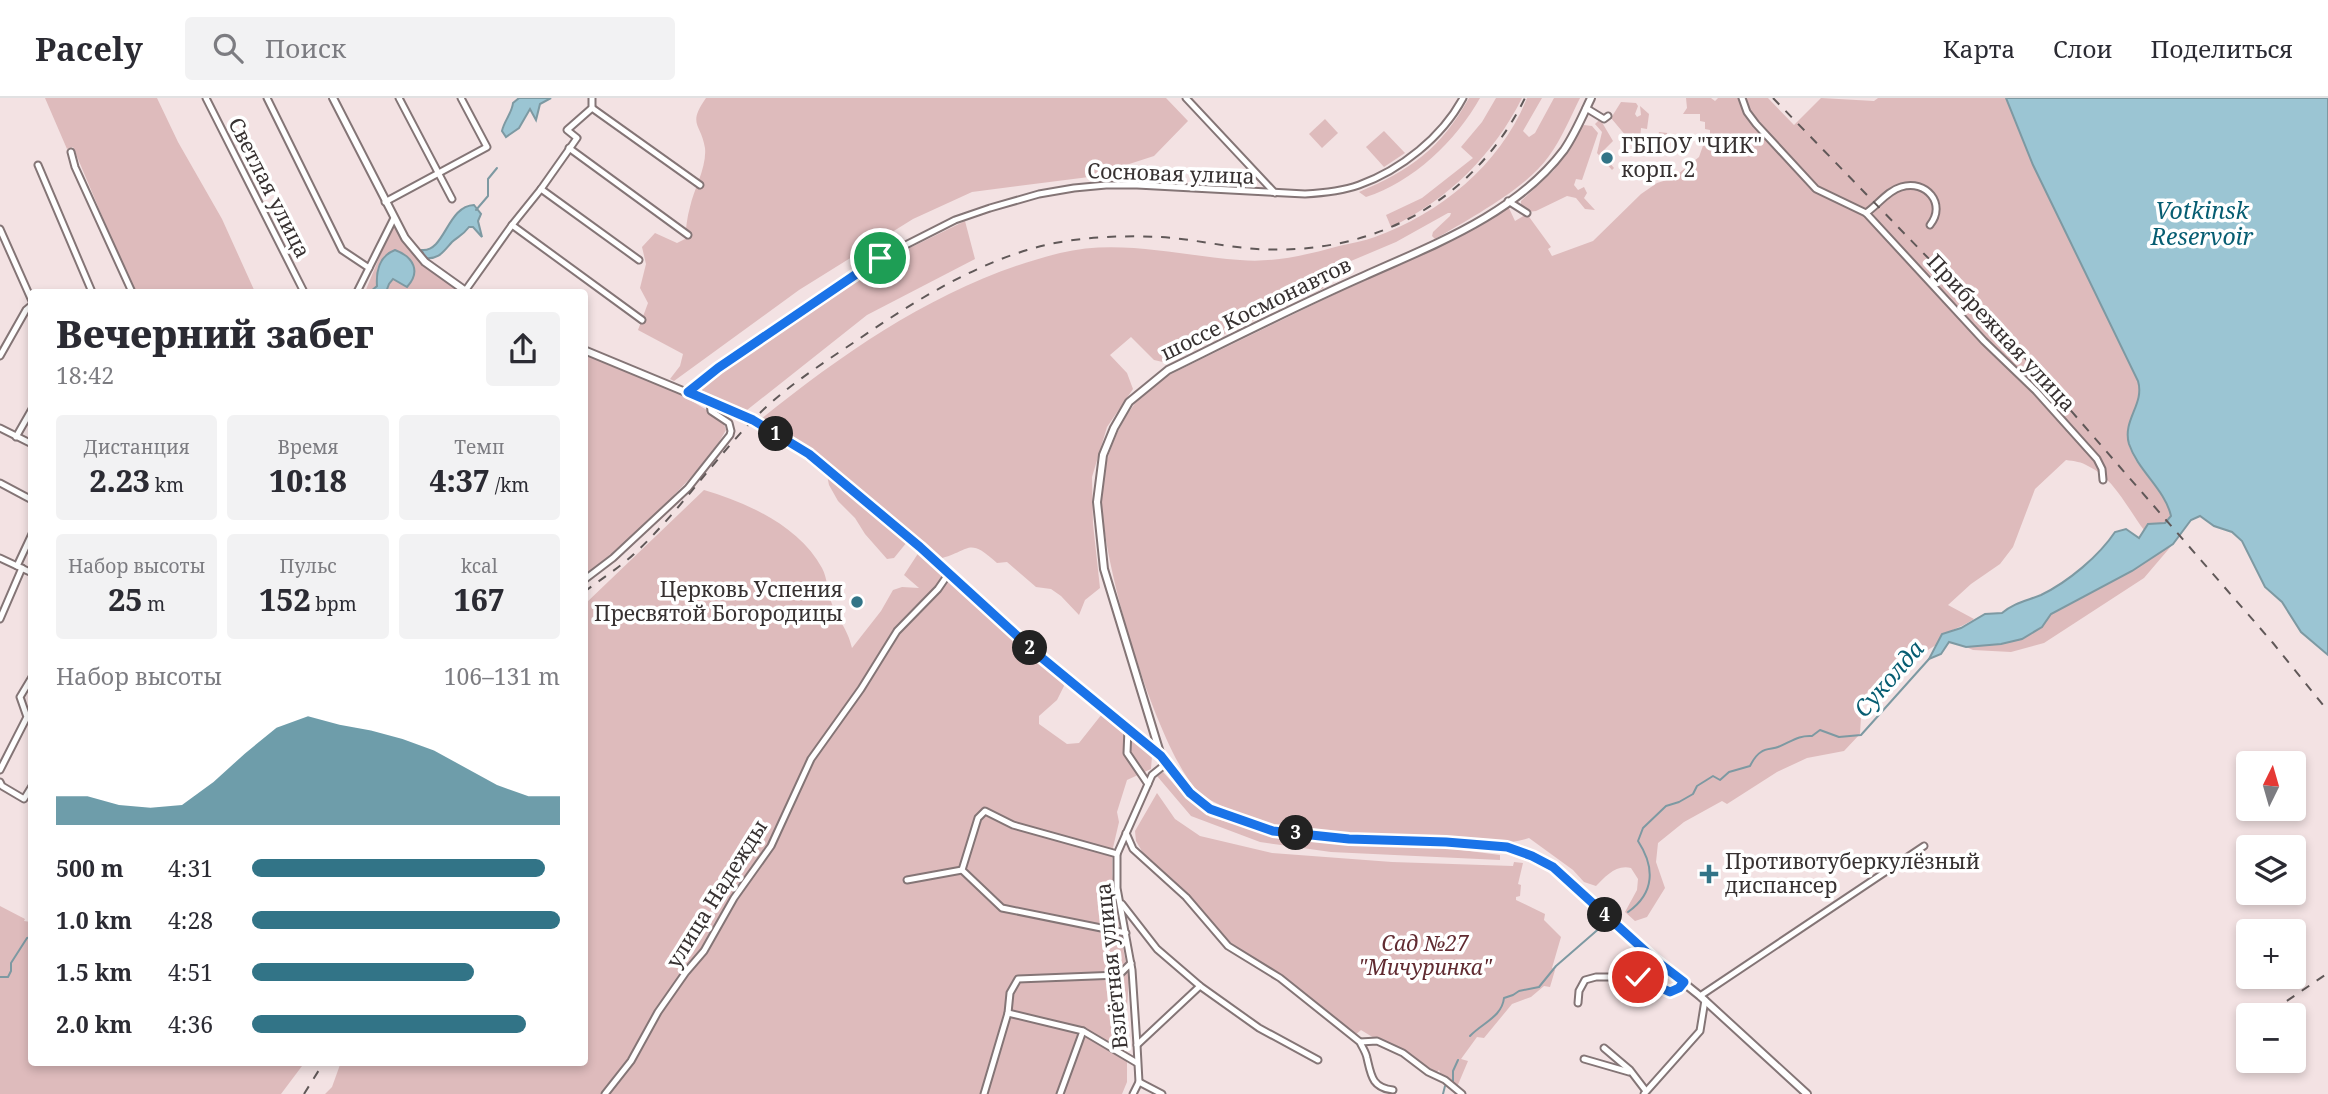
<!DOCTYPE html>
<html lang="ru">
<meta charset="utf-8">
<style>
:root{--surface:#fff;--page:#f2f2f3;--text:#2b2b33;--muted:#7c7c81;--line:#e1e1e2;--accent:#327487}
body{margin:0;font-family:"Noto Serif",serif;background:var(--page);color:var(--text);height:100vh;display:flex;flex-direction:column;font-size:26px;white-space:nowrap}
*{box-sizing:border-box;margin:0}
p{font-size:23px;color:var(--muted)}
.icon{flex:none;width:38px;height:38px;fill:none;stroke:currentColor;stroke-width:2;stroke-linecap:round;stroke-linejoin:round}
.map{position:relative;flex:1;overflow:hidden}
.panel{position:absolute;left:28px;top:191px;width:560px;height:777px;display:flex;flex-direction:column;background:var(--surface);border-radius:7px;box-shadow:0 4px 10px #0003}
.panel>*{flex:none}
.needle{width:46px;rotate:5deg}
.controls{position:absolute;left:2236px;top:653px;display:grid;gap:14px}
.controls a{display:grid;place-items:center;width:70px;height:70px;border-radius:7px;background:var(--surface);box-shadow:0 4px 10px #0003;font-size:35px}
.pin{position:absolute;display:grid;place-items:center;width:60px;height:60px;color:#fff;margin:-30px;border:4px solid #fff;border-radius:50%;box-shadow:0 2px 7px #0007}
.km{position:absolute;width:35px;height:35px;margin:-18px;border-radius:50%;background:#222;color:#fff;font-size:19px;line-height:35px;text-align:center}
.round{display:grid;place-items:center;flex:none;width:74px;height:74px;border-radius:7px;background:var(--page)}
.head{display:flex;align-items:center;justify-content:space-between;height:119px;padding:0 28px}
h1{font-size:38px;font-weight:800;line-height:52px}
.figures{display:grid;grid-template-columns:repeat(3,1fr);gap:10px;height:119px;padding:7px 28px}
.figures div{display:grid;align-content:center;border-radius:7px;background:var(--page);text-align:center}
.figures b{font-size:30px;font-weight:800}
.figures small{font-size:19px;font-weight:400}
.figures p{font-size:19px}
.chart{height:196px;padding:14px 28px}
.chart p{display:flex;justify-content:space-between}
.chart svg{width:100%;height:126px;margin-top:7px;fill:var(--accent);opacity:.7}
ul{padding:0 28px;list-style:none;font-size:23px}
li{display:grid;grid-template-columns:112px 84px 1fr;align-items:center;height:52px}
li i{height:18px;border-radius:9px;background:var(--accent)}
header{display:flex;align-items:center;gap:42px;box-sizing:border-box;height:98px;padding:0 35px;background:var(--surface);border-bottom:2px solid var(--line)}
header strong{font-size:33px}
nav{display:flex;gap:38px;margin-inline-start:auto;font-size:24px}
.search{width:490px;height:63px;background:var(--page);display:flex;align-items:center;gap:18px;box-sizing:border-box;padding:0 24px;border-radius:7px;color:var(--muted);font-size:26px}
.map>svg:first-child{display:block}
</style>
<header>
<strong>Pacely</strong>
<div class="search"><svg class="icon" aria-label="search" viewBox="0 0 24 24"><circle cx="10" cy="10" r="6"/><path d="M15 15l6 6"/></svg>Поиск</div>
<nav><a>Карта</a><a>Слои</a><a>Поделиться</a></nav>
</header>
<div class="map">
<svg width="2328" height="996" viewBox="0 0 2328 996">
<rect width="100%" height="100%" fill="#f3e2e3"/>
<g fill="#debbbc">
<polygon points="45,0 157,0 178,44 222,121 255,194 134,194 73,49 67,51"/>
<path d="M706,0H1166L1188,23L1154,58L1089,79L972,94L913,121L799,192L674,283L670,281L680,268L683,256L638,232L648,205L640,190L646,166L642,149L655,135L677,145L685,141C686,130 687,119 690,109C694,91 707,69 705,50C701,25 687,27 706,0Z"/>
<path d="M1469,0H1480C1456,43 1413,84 1366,99L1359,94C1411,72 1441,50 1469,0Z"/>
<path d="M1496,0H1522C1494,56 1448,102 1391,129L1386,117L1422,100L1473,60L1461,49L1482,24Z"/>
<path d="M1527,0H1542L1523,33L1529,39L1535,35L1554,0H1580C1570,20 1562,40 1549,58C1527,90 1469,121 1435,141L1432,138L1433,134L1450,118L1451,115H1448L1396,144L1332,171L1324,190L1174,259L1167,265L1154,262L1131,239L1110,257L1127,275L1133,291L1107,329L1092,379L1093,426L1100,490L1085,502L1079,517L1061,498L1051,491L1036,489L1007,464L997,465C967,438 971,453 939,461L812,353L761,321C851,249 947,183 1060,155C1119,140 1181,158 1240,162C1274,165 1306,157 1339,148C1351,145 1364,143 1375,139C1441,115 1501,66 1527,0Z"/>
<path d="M1686,0H1711L1715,3L1718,0H1768L1794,27L1821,0L1874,3L1878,0H2006L2033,67L2138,283C2145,304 2125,322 2129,346C2133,370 2173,399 2170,421L2165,425C2157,426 2149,423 2144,432C2128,411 2113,379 2088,368C2082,364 2074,363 2066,362L2035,391L2013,449L2000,466L1971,486L1948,507L1974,521C1960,531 1943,532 1936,547L1892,574L1862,602L1860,636L1844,653L1807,660L1777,674L1727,706L1722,703L1684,724L1658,745L1656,764L1665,790L1647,819L1635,823L1625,814L1637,792L1638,781L1631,770C1616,766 1605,779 1596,788L1584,784L1573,772L1529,740C1500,750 1473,742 1445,740C1390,737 1334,740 1280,729C1261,725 1212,707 1198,693C1157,654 1090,434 1103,378C1109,349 1122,319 1142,297C1149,290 1159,284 1167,278L1493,119L1508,108L1515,123L1527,116L1551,149L1548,151L1552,158L1593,143L1641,96L1657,85L1673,80L1699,59L1705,42H1710V32L1705,31V24L1700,23V16H1683L1687,10Z"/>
<polygon points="1621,4 1636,5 1638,8 1635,16 1637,19 1641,17 1640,8 1649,16 1647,31 1641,30 1640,41 1657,44 1659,34 1667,35 1666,53 1637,51 1611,20"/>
<polygon points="1325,21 1338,35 1322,50 1309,36"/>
<polygon points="1600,21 1613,43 1601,55 1614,70 1612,72 1597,55 1602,34 1595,26"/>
<polygon points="1584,27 1592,28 1598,35 1582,82 1576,81 1574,87 1578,92 1584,89 1587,95 1584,100 1595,112 1585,111 1576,100 1567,98 1536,113 1528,114 1521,107 1521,103 1554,72 1580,29"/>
<polygon points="1384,33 1405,55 1384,69 1366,49"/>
<polygon points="965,123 975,161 867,217 742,316 699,294 741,257 881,164"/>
<path d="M393,126C414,165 431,172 467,194H386L389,186L393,181L407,189C417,179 417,167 406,157H385L378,168L377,188L370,194H365Z"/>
<path d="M585,256L673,292L722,321L726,332C710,362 684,386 661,411C636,436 614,460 585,479Z"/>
<polygon points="827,377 907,444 894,460 887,461 865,436 855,420 838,403 829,387"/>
<path d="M704,392C748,405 799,428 822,470C828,481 827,495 832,506C838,523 847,529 852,550L881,513L893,492L902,489L919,490L904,477L919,454L1063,585L1064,588L1057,602L1039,618V626L1067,646L1079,645L1102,616L1152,658L1151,671L1127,682L1117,714L1119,724L1112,754V776L1118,824L1129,881L1127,910V984L1122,996H325L332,989L341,964H584L585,506Z"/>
<path d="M2173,446L2144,480L2044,545L2011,554L1973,552L1966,549C1994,546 2035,541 2051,516L2132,473Z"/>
<polygon points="1163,674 1184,697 1210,719 1277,738 1334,745 1446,750 1500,757 1500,762 1331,754 1260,744 1191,718 1157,678"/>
<polygon points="1157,695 1175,721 1200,738 1272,755 1392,764 1513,768 1514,764 1523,765 1518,786 1521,787 1520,798 1516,799 1516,802 1545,816 1544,822 1561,839 1552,870 1555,872 1550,889 1544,888 1531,899 1512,906 1484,940 1477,939 1461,961 1468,963 1457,989 1441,977 1439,972 1436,975 1395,947 1379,943 1361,932 1354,938 1280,878 1231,845 1188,797 1147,762 1136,743 1135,733"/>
<polygon points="0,808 25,821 24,823 31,824 32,964 305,964 281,996 0,996"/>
</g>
<g fill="#9bc5d3" stroke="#7d99a2" stroke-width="2">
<path d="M519,0H551L540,6L536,22L530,11L519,30L506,39L502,33C504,23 512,15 513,5Z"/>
<path d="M2006,0H2328V557L2301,534L2282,504L2265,489L2242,443L2232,434L2214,428L2200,418L2191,422L2173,446L2132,473L2051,516L2042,529L2022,541L2001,546L1966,549L1949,544L1941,556L1929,561L1942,536L1961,530L1985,516L2002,515C2014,505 2026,503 2041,497C2068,484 2099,458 2115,434L2126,431L2139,440L2148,426L2165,425L2171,418C2165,391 2138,373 2129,346C2122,322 2145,306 2138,283L2033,67Z"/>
<path d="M474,107L481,116L478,123L482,139L473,129H469C463,137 459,138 452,144C443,154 439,162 424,160L422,152C445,154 447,108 474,107Z"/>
<path d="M395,152C414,159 421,174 407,189L393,181L389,186L386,194H370L377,188C376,173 379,158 395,152Z"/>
</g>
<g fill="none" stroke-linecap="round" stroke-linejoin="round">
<g stroke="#7d99a2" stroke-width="2">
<polyline points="476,112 488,98 488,81 497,70"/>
<path d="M1628,814C1655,795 1655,769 1638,743L1643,730L1666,708L1679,704L1693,696L1697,688L1713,678L1720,682L1729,674L1750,668C1753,662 1756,657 1761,654C1766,650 1773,651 1778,649C1791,644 1798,637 1812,638L1820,632L1839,639L1861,637L1929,561"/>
<polyline points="0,879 8,879 11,873 11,865 27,840 32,839"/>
<path d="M1470,938C1482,925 1502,919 1504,900L1513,897L1519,893L1539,889L1556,868L1602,828"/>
<polyline points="1443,996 1445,988 1453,983 1453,973 1458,962"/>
</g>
<g stroke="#847576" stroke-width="9">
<g id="minor">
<polyline points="206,0 304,194"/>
<polyline points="267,0 342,152 369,170"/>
<polyline points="399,0 452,101"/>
<polyline points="1186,0 1275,95"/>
<polyline points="1742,0 1747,14 1756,26 1816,91 1866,115 1984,243 2036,293 2097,361 2102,371 2103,382"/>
<polyline points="592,10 700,87"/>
<polyline points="1586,10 1604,21 1608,18"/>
<polyline points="569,50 688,137"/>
<polyline points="71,54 75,69 132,194"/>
<polyline points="38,67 92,194"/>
<polyline points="541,91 639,162"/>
<polyline points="1508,103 1527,115"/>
<polyline points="385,104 487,49 461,0"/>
<path d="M1866,115C1878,107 1887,93 1901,89C1926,81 1947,106 1930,127"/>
<polyline points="512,127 642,222"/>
<polyline points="0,131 32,203"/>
<polyline points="465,193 512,127 541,91 577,40 567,32 592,10 592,0"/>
<polyline points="357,194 394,120"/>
<polyline points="0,258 26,212 32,207"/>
<path d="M688,294L718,270L880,160L955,122L990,110L1039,96L1074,90L1106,87H1137L1305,96C1323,95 1342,93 1359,87C1401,72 1442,39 1463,0"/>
<polyline points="0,330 32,346"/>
<polyline points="16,339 32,311"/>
<polyline points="0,385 32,402"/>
<polyline points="0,460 32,475"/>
<polyline points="17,468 32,436"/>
<polyline points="584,482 613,460 688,390 730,337 731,333 729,325 711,313 710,305"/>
<polyline points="0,521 22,470"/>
<polyline points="1128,631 1127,655 1148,686"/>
<polyline points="0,672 27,619 20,599 32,579"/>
<polyline points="0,684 2,688 24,701 32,688"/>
<path d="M1126,735L1133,751L1186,799L1228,848L1280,880L1360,944C1362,949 1366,954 1367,960C1371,977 1372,990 1393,992"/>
<polyline points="1117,756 1013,727 985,713 978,720 962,772 1002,810 1126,835"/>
<polyline points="907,782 962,772"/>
<polyline points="1122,806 1157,851 1200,888 1259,930 1318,962"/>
<polyline points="1700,898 1924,748"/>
<polyline points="1578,905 1579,893 1585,882 1596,879 1638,879 1670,894 1679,890 1684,884"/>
<polyline points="1008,915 1083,933 1137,965"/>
<polyline points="1360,944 1377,943 1403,955 1428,974 1445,982 1462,996"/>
<polyline points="1137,947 1200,888"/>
<polyline points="1604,950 1630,972 1646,993"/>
<polyline points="1584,961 1629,974"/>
<polyline points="1139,984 1162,996"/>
<polyline points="605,996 631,963 658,914 686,874 704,853 734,800 771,748 811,661 861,591 897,533 938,491 949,475"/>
<polyline points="984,996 1008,915 1010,895 1018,881 1119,877 1131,865"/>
<polyline points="1060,996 1083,933"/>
<polyline points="1133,996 1139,984 1137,947 1132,872 1117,790 1117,756 1152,677 1167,665"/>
<polyline points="1644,996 1700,933 1705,902"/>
</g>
</g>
<g stroke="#847576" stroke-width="10">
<g id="major">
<polyline points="333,0 405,140 425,164 467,194"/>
<path d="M1591,0C1583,17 1575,36 1564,52C1516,116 1435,146 1364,178C1298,207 1233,240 1168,272L1129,304L1114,330L1103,357L1097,404L1104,471L1161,658L1190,695L1210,711L1274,733L1349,741L1446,744L1507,749L1532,757L1553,769L1654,861L1700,898L1807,996"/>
<polyline points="584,252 753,322 809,356 920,449 1036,555 1161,658"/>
</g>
</g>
<use href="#minor" stroke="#fff" stroke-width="5"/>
<use href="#major" stroke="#fff" stroke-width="6"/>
<g stroke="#605858" stroke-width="2" stroke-dasharray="9 9" stroke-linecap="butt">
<polyline points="1773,0 2026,261 2273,545 2328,613"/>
<path d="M584,494C601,481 619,470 634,456C677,416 710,367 750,325C780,293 817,269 853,245C907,208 963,172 1027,152C1069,139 1117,137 1161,139C1193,141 1225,149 1257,151C1372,158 1473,105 1525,0"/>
<polyline points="2272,913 2328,875"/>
<polyline points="304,996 324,964"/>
</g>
</g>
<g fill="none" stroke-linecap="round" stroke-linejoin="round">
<g stroke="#fff" stroke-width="14">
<polyline id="route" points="880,160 718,270 688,294 753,322 809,356 920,449 1036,555 1161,658 1190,695 1210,711 1273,733 1349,741 1446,744 1507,749 1532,758 1553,769 1654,861 1684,884 1679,890 1670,894 1638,879"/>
</g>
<use href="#route" stroke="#1a73e8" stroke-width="9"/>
</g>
<g fill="#327487" stroke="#fff" stroke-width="2.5">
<circle cx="1607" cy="60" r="7"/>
<circle cx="857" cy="504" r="7"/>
<path d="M1705.5 765.5h7v7h7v7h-7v7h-7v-7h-7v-7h7z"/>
</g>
<g text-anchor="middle" stroke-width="7" stroke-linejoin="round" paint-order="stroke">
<g font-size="21" fill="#373131" stroke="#fff" text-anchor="start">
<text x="1621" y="55">ГБПОУ "ЧИК"<tspan x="1621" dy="24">корп. 2</tspan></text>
<text x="843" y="499" text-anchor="end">Церковь Успения<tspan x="843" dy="24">Пресвятой Богородицы</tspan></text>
<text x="1725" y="771">Противотуберкулёзный<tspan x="1725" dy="24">диспансер</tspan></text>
</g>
<g font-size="21" fill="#373131" stroke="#fff">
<text transform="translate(1171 76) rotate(2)" y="7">Сосновая улица</text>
<text transform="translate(269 90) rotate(63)" y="7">Светлая улица</text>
<text transform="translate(1256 211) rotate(-26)" y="7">шоссе Космонавтов</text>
<text transform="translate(2001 235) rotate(47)" y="7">Прибрежная улица</text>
<text transform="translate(717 796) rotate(-58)" y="7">улица Надежды</text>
<text transform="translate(1112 868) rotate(-96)" y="7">Взлётная улица</text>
</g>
<g font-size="21" font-style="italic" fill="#612b31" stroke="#fff">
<text x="1425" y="853">Сад №27<tspan x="1425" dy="24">"Мичуринка"</tspan></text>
</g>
<g font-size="23" font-style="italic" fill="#065d72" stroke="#fff">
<text x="2202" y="121">Votkinsk<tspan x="2202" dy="26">Reservoir</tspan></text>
<text transform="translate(1889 581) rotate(-49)" y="8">Суколда</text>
</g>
</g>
</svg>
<div class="controls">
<a><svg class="needle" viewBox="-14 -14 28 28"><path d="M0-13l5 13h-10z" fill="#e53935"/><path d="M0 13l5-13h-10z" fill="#7c7c81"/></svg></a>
<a><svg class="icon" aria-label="layers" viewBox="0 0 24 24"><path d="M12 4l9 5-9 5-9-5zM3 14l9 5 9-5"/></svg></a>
<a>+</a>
<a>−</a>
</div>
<div class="pin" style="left:880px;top:160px;background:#1e9e55"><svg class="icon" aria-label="arrive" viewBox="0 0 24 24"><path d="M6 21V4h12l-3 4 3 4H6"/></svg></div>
<div class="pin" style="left:1638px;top:879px;background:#d93025"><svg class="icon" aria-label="check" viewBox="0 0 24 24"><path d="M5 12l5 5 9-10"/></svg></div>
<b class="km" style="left:776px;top:336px">1</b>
<b class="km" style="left:1030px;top:550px">2</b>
<b class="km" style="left:1296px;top:735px">3</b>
<b class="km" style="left:1605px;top:817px">4</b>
<section class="panel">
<div class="head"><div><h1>Вечерний забег</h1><p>18:42</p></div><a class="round"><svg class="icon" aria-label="share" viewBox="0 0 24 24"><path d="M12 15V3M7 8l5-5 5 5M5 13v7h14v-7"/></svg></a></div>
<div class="figures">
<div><p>Дистанция</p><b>2.23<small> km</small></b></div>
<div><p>Время</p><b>10:18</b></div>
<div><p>Темп</p><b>4:37<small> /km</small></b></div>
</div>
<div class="figures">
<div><p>Набор высоты</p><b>25<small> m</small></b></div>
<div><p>Пульс</p><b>152<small> bpm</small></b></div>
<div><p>kcal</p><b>167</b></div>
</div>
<div class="chart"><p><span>Набор высоты</span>106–131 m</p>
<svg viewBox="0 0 160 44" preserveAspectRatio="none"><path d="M0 44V34L10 34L20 37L30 38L40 37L50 29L60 19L70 10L80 6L90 9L100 11L110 14L120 18L130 24L140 30L150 34L160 34V44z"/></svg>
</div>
<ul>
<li><b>500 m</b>4:31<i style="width:95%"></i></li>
<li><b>1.0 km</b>4:28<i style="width:100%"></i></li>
<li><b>1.5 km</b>4:51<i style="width:72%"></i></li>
<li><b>2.0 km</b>4:36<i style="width:89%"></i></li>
</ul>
</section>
</div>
